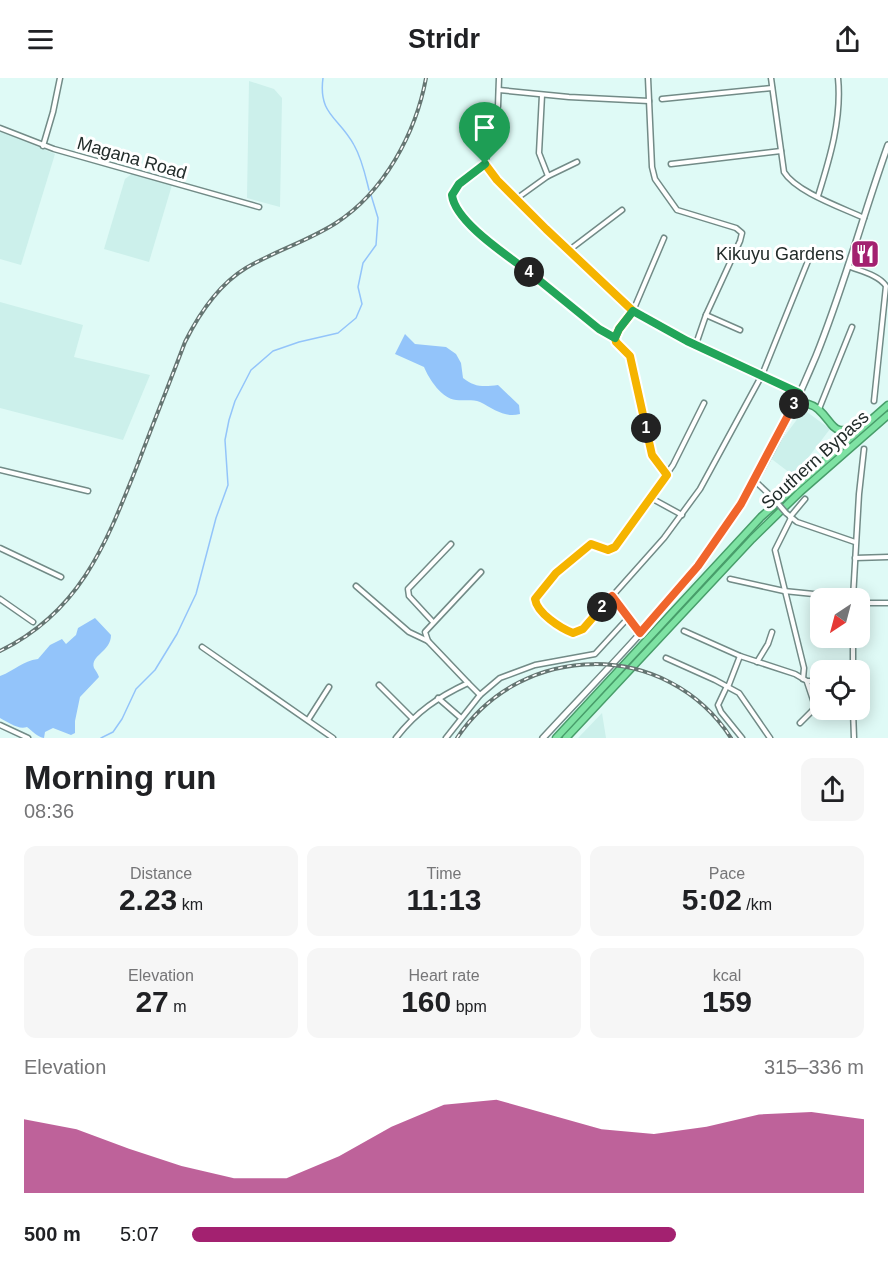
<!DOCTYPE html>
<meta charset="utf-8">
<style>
:root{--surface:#fff;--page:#f6f6f6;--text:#202124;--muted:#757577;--accent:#a32170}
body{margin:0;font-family:Arial,sans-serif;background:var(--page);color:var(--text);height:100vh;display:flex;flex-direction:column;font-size:22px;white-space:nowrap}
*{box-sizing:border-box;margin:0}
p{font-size:20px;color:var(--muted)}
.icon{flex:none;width:33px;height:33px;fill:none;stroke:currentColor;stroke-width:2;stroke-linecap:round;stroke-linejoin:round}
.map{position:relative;height:660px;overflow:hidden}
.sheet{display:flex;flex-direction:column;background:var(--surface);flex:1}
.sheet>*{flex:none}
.needle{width:39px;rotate:216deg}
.controls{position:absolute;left:810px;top:510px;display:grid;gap:12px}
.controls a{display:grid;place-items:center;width:60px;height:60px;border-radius:12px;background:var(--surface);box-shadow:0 3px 15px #0003;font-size:30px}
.pin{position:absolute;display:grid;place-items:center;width:51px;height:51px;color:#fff;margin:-62px -26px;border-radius:50% 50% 50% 0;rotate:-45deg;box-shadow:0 0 6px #0007}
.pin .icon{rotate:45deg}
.km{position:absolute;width:30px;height:30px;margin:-15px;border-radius:50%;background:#222;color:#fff;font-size:16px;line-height:30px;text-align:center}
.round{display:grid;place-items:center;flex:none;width:63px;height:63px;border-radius:12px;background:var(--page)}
.headline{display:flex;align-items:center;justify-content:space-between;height:102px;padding:0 24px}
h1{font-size:33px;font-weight:700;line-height:45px}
.figures{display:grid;grid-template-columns:repeat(3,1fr);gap:9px;height:102px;padding:6px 24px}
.figures div{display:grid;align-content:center;border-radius:12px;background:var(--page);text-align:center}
.figures b{font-size:30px;font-weight:700}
.figures small{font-size:16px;font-weight:400}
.figures p{font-size:16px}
.chart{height:168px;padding:12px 24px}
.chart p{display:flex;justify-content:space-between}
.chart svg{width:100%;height:108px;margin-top:6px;fill:var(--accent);opacity:.7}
ul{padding:0 24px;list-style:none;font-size:20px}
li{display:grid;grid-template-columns:96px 72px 1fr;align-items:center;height:45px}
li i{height:15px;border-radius:8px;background:var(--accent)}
header{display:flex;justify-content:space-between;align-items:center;height:78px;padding:0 24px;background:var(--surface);font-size:27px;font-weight:700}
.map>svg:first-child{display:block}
</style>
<header><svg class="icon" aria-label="menu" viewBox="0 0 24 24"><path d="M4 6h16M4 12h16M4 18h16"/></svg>Stridr<svg class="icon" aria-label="share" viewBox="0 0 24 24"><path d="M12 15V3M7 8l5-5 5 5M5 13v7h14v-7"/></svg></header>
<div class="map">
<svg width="888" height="660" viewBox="0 0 888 660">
<rect width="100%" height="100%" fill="#dffaf6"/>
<g fill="#ccf0eb">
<polygon points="249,3 274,11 282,20 280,129 247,120"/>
<polygon points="0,53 55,76 21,187 0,181"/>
<polygon points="133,95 172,107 149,184 104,171 125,101"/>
<polygon points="0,224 83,247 74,279 150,297 123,362 0,330"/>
<polygon points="803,331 830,351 794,398 769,379 804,332"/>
<polygon points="602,635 606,660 578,660"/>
</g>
<g fill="#93c4fa">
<path d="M405,256L415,266L446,269L456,276L461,285L463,300C474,309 483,309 498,307L519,327L520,336C504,340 494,331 480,324C472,321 464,323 456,322C442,321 429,301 424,289L395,276Z"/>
<path d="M95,540L111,557C111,574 90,577 94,590C96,593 98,596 99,599L80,619L75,643V655L71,657L53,650L45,654L44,660C38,659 32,653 27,649C18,652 8,644 0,640V598C16,592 22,583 38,581L50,567L62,561L66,566L76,557L78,550Z"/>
</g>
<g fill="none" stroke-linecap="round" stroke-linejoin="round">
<g stroke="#93c4fa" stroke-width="1.5">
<path d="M323,0C318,37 339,39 354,67C362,81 365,96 369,112"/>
<polyline points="101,660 113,654 122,641 136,611 155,592 177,556 196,516 216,440 228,407 225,362 229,342 235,323 251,292 273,273 299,264 338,255 356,240 362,226 358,209 363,185 376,167 378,140 371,117"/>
</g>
<g stroke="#728b87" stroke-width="7">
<g id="minor">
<polyline points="499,0 498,28 485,86 497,102 546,151 633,233 687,263 799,315"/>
<polyline points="648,0 652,89 655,101 677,132 736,150 742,155 740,163 706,237 696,266"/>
<path d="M771,0L784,94C796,114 843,130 864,140"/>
<polyline points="499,12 569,19 649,23"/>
<polyline points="662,21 772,10"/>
<polyline points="0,50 54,71 259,129"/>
<polyline points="43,68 53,34 60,0"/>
<polyline points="485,86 454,113 453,123 458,132 469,145 599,251 615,260"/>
<polyline points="671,86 781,73"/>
<polyline points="548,98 577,84"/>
<path d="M818,118C830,80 842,40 838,0"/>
<polyline points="516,121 548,98 539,75 542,17"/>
<polyline points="664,160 633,233 619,251 615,260 616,264 630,277 650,369 657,384 667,397"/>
<polyline points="568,173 622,132"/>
<path d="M848,188C860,193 879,197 886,208L874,323"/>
<polyline points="706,237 740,252"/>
<path d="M704,325L673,387L619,465C609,476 604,467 591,466L556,495L537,518L535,521C537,535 560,550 573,555L583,551L664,460L700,411L762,297L812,173"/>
<polyline points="819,331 852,249"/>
<polyline points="0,392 88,413"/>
<polyline points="755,403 774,421"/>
<polyline points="651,420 682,437"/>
<polyline points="786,435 797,444 855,464"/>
<polyline points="790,439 805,421"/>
<polyline points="791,440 775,472 804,590 803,601"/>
<polyline points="0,470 61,499"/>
<polyline points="855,480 888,479"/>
<polyline points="730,501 784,513 853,520"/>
<polyline points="356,508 409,554 428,563"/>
<polyline points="612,518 640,555"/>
<polyline points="853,520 859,416 864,371"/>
<polyline points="0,521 33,544"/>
<polyline points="860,525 888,525"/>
<polyline points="433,544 409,518 408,511 451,466"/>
<polyline points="684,553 740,578 795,596 807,603 820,603"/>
<polyline points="853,560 853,592"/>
<polyline points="202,569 333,660"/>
<polyline points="666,580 715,602 739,615 770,660"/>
<polyline points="757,584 768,566 772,554"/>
<polyline points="468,605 428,563 425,554 481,494"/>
<polyline points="379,607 412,640"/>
<polyline points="727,608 718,627 721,634 742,660"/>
<polyline points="728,609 740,578"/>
<polyline points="438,620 461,640"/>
<polyline points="853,632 854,660"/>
<polyline points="308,642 329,609"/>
<polyline points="800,645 812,633 815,628 807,604"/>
<polyline points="0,647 28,660"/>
<path d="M396,660C416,634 438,619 468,605L480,617"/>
<polyline points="446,660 480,617 500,600 535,587 595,576 628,540"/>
</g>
</g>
<g stroke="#728b87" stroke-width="8">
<path id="secondary" d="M543,660C613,584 688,512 742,424C771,378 795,328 816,278C844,209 863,137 888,67"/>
</g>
<g stroke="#489d6a" stroke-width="9">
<g id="trunk">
<path d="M795,324C803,325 811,325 818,331C836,347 830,359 861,348"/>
<polyline points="556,660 761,439 888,327"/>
<polyline points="566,660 752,461 800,414 888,337"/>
</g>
</g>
<use href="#minor" stroke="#fff" stroke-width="4"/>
<use href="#secondary" stroke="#fff" stroke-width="5"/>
<use href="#trunk" stroke="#7ee2a3" stroke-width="6"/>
<g stroke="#657572" stroke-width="4">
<g id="rail">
<path d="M0,573C82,533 107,463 139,383C154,343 170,304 185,264C199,236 218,207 246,190C275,173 308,163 336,145C384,114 416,55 426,0"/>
<path d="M457,660C522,562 667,561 731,660"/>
</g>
</g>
<use href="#rail" stroke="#fff" stroke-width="1.5" stroke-dasharray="4.5" stroke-linecap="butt"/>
<g stroke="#728b87" stroke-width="7" stroke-linecap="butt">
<polyline id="minor-bridge" points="774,421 786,435"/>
</g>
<use href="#minor-bridge" stroke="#fff" stroke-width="4"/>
</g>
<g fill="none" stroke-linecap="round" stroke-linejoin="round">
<g stroke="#fff" stroke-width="12">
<polyline id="split-1" points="485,86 497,102 546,151 633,233 619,251 615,260 616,264 630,278 646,350"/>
</g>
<g stroke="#fff" stroke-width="12">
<path id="split-2" d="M602,529L583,551L573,555C560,550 537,535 535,521L556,495L591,466L608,472L615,469L667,397L652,377L646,350"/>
</g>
<g stroke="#fff" stroke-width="12">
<polyline id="split-3" points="602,529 612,518 640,555 698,488 741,426 794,326"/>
</g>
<g stroke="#fff" stroke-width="12">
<polyline id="split-4" points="529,194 599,251 615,260 619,251 633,233 687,263 799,315 794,326"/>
</g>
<g stroke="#fff" stroke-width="12">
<path id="split-5" d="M485,86L459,106L452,117C455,144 508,178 529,194"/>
</g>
<use href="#split-1" stroke="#f5b400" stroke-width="8"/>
<use href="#split-2" stroke="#f5b400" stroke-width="8"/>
<use href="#split-3" stroke="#f0652b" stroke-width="8"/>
<use href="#split-4" stroke="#22a559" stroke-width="8"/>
<use href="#split-5" stroke="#22a559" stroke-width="8"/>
</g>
<defs>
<g id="restaurant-square" transform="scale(1.5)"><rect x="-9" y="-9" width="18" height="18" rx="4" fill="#a32170" stroke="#fff"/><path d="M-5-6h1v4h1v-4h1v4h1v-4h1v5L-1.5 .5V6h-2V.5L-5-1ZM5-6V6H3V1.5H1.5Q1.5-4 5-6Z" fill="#fff"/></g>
</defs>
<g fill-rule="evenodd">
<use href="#restaurant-square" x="865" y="176"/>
</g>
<g text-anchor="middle" stroke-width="6" stroke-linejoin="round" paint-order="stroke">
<g font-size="18" fill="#222c2a" stroke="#fff">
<text transform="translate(132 80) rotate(16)" y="6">Magana Road</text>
<text transform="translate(815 382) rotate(-42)" y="6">Southern Bypass</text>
</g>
<g font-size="18" fill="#222c2a" stroke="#fff" text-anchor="end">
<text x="844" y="182">Kikuyu Gardens</text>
</g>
</g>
</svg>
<div class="controls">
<a><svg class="needle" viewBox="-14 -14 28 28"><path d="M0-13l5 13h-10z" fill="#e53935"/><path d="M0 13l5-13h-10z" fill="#757577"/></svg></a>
<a><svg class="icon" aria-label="locate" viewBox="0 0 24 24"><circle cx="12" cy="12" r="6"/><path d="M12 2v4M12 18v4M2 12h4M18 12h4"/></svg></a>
</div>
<div class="pin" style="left:485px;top:86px;background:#1e9e55"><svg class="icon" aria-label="arrive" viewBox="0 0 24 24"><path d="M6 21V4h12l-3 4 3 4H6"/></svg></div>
<b class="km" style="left:646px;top:350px">1</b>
<b class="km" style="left:602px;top:529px">2</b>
<b class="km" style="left:794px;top:326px">3</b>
<b class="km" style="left:529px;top:194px">4</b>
</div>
<section class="sheet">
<div class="headline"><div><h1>Morning run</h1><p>08:36</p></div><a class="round"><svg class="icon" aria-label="share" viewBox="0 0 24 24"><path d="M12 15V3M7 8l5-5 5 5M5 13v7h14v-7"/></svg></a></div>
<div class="figures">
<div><p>Distance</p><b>2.23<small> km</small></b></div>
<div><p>Time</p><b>11:13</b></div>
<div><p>Pace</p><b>5:02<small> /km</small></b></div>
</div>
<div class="figures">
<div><p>Elevation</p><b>27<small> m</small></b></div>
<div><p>Heart rate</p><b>160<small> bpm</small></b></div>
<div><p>kcal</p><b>159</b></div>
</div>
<div class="chart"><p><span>Elevation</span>315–336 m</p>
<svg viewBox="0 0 160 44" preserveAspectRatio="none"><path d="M0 44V14L10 18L20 26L30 33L40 38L50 38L60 29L70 17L80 8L90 6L100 12L110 18L120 20L130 17L140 12L150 11L160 14V44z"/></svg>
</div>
<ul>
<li><b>500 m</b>5:07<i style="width:72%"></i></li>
</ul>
</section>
